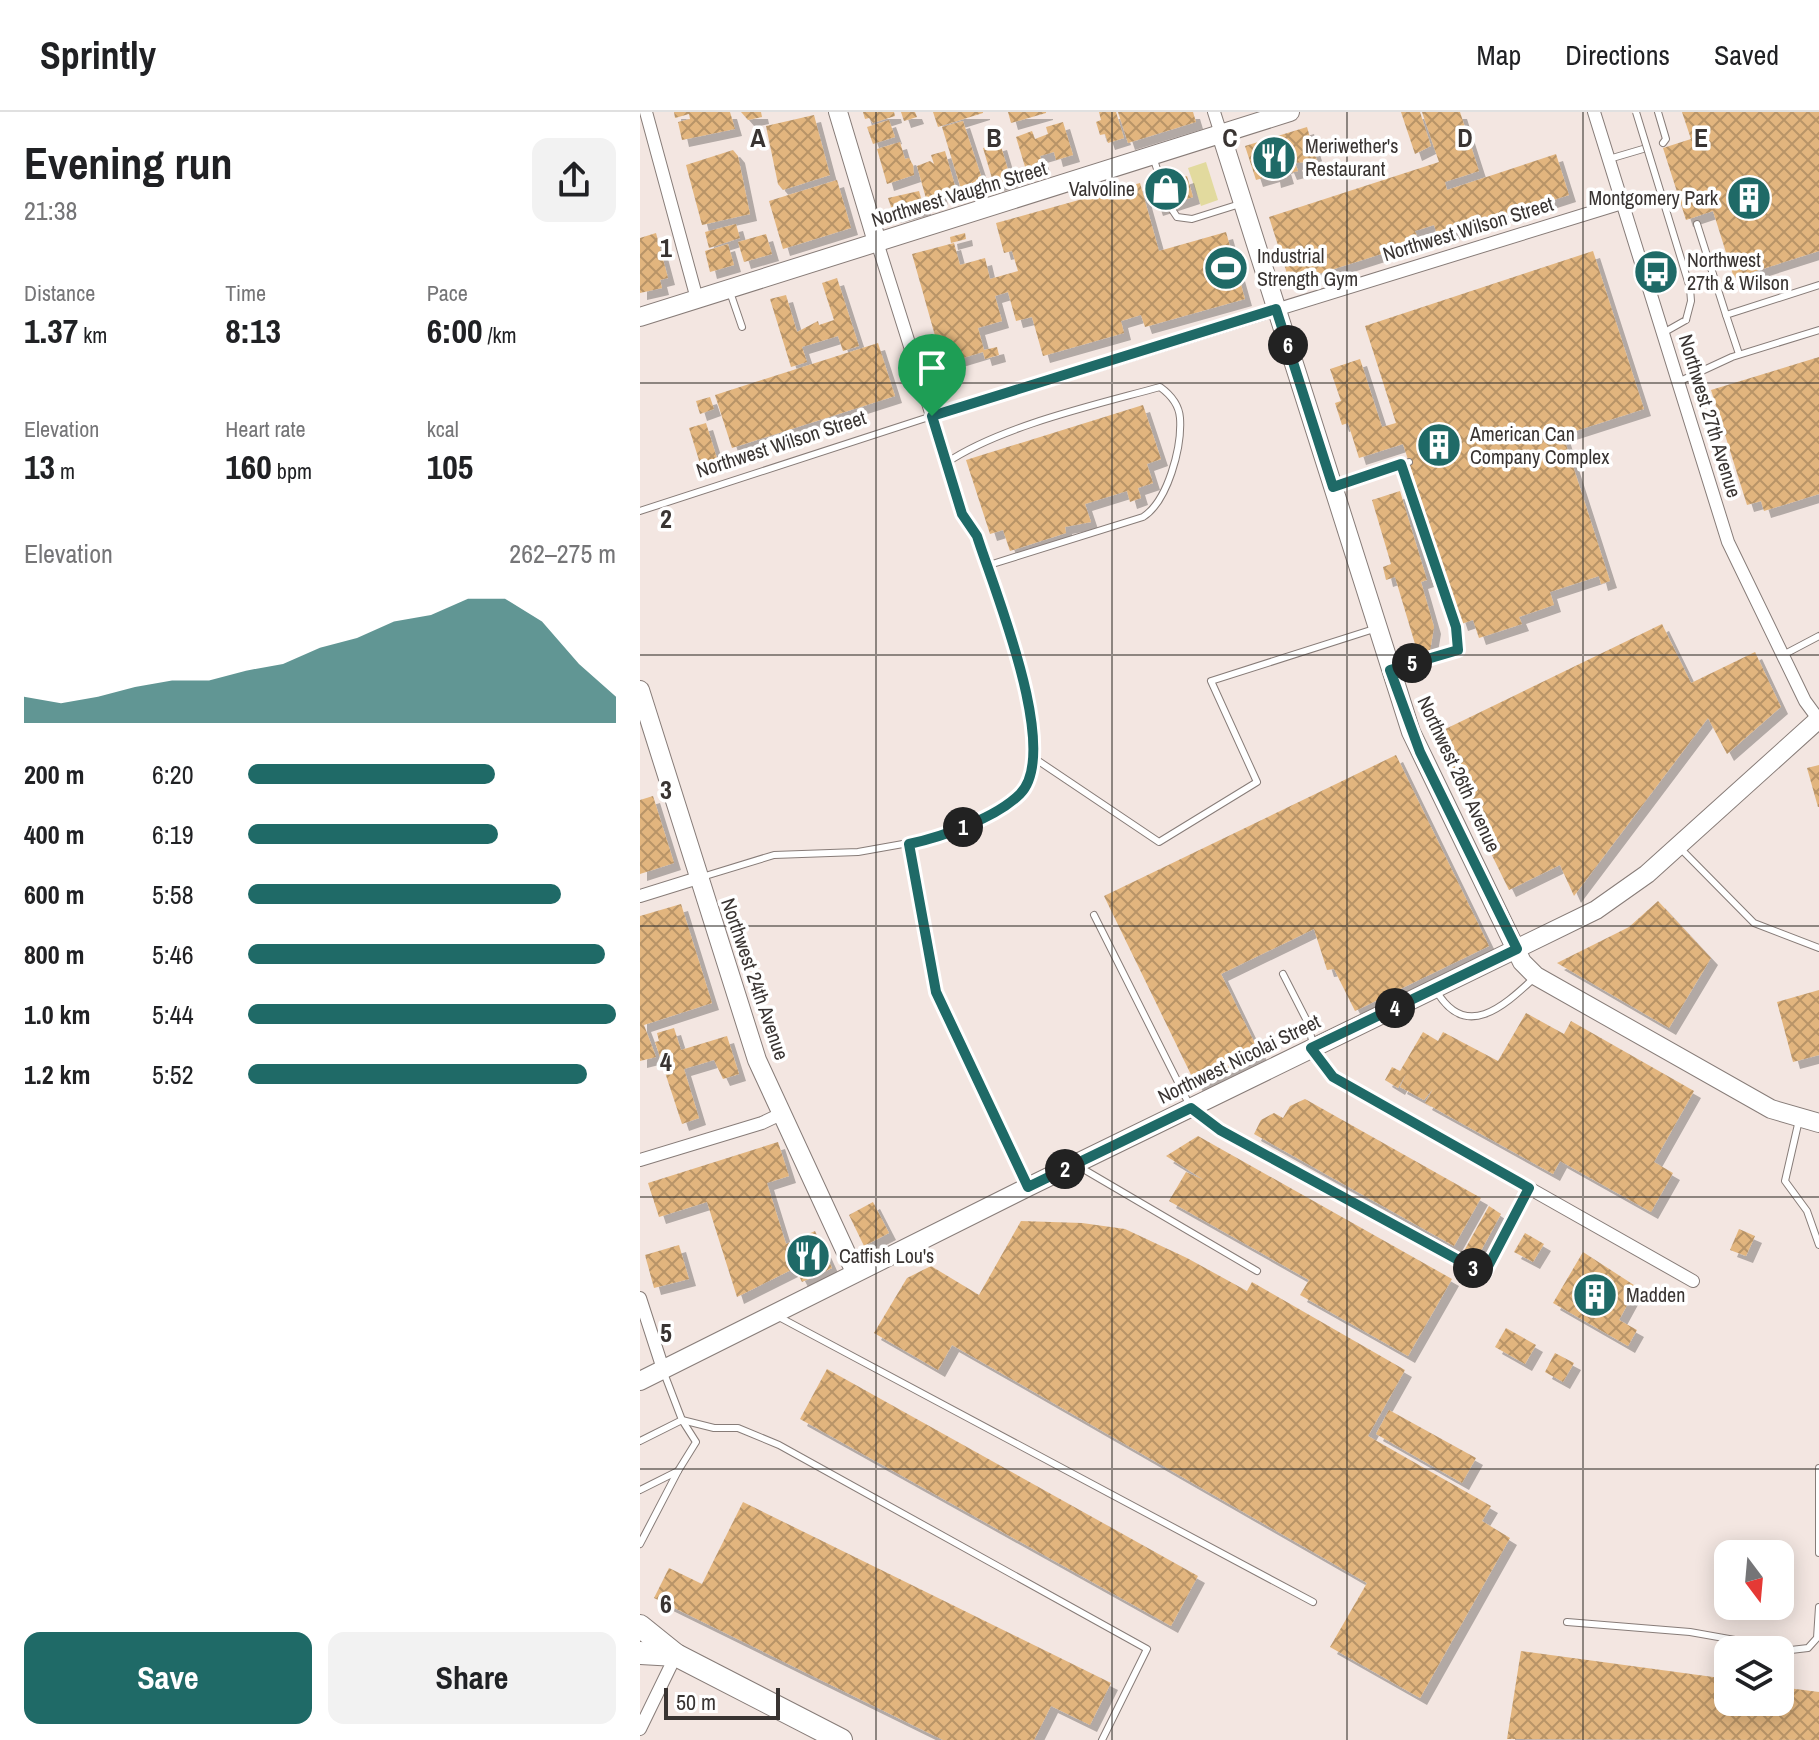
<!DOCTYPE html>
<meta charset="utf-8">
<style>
:root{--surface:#fff;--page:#f2f2f2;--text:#202124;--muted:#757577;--line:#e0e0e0;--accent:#1f6a67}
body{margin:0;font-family:"Archivo Narrow",sans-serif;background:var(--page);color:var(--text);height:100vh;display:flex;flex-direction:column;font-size:30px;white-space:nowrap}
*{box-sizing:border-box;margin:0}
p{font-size:26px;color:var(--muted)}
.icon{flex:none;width:44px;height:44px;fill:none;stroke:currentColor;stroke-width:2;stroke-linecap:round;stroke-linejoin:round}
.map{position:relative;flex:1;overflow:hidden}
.sheet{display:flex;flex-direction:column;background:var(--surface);width:640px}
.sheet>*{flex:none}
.needle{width:52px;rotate:164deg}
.tools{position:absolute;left:1074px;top:1428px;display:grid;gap:16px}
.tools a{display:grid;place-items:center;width:80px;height:80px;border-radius:16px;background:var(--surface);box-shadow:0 4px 20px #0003;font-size:40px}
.scale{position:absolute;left:24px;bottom:20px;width:116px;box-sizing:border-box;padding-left:8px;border:4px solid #393432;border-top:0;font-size:22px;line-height:28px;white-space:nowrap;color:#393432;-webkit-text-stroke:6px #fff;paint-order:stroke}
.pin{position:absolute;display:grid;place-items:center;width:68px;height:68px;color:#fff;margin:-82px -34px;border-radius:50% 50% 50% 0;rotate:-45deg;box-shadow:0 0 8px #0007}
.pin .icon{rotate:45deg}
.km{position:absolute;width:40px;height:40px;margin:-20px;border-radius:50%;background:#222;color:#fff;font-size:22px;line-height:40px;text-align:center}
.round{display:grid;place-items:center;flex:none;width:84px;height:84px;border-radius:16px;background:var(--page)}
.overview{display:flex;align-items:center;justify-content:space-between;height:136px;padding:0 24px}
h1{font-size:44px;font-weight:800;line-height:60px}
.figures{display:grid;grid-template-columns:repeat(3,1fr);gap:12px;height:136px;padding:8px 24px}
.figures div{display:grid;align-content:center}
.figures b{font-size:34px;font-weight:800}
.figures small{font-size:22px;font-weight:400}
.figures p{font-size:22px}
.chart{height:224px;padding:16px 24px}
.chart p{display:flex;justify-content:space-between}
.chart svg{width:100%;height:144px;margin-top:8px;fill:var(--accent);opacity:.7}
.action{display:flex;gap:16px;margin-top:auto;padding:16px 24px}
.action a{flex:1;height:92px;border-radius:16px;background:var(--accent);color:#fff;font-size:32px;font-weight:800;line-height:92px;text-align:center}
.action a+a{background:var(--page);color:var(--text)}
ul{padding:0 24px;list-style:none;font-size:26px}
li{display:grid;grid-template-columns:128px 96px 1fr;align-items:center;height:60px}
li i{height:20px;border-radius:10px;background:var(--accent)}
header{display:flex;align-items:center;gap:48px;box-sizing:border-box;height:112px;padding:0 40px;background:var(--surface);border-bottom:2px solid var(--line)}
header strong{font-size:38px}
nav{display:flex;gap:44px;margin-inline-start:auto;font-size:28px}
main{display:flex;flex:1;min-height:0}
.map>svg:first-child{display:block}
</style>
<header>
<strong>Sprintly</strong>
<nav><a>Map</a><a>Directions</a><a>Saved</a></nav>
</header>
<main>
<section class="sheet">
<div class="overview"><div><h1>Evening run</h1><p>21:38</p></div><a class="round"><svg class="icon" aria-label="share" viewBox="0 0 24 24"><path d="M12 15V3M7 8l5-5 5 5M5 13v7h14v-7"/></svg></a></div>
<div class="figures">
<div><p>Distance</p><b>1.37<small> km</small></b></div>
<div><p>Time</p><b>8:13</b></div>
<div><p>Pace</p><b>6:00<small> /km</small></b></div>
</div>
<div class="figures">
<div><p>Elevation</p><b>13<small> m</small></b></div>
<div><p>Heart rate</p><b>160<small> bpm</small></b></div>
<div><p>kcal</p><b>105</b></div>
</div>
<div class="chart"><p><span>Elevation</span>262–275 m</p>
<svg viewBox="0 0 160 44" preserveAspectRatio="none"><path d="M0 44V36L10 38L20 36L30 33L40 31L50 31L60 28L70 26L80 21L90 18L100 13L110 11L120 6L130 6L140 13L150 26L160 36V44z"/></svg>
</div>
<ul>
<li><b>200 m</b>6:20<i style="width:67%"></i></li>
<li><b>400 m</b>6:19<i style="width:68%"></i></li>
<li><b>600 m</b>5:58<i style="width:85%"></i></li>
<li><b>800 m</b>5:46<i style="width:97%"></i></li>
<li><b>1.0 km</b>5:44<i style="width:100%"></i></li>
<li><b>1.2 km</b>5:52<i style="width:92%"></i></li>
</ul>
<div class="action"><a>Save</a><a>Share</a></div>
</section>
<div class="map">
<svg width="1179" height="1628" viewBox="0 0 1179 1628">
<defs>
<pattern id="building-cross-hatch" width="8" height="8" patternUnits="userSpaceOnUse" patternTransform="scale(2)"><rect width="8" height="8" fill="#e2b57e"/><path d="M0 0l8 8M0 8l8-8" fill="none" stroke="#b89468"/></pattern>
<filter id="shadow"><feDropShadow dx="7" dy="7" stdDeviation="0" flood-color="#0004"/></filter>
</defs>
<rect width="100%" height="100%" fill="#f3e6e1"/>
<polygon fill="#e2da9e" points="566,50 578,88 561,94 548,56"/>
<g fill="url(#building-cross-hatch)" filter="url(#shadow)">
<polygon points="34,0 90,0 95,17 42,28 38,10 50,7 49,2 35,6"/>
<polygon points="101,0 121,0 122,5 108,8"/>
<polygon points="223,0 254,0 255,4 233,11 229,6 225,7"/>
<polygon points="261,0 275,0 277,5 264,9"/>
<polygon points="293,0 343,0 343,1 298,15"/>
<polygon points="368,0 406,0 406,1 371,11"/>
<polygon points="459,0 476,0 484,26 468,31 465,22 460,23 456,10 461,8"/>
<polygon points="478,0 553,0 556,10 488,31"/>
<polygon points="761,0 780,0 791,34 775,42"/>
<polygon points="782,0 820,0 839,59 805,70 807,78 916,42 929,83 798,125 794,113 775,119 779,130 650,171 629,105 799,50"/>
<polygon points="1042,0 1179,0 1179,139 1094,166 1073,99 1046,108 1023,36 1051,27"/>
<polygon points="174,3 190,63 143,78 138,72 126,14"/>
<polygon points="249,8 255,25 233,32 227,15"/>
<polygon points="323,9 343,70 321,77 302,15"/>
<polygon points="423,10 433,43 416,48 414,40 400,44 403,53 386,58 376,25 392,19 395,27 408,22 406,15"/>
<polygon points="667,15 677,49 655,51 658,59 650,61 647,54 644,55 647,65 634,69 633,63 616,68 605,34"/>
<polygon points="260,30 265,47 269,46 273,53 274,63 247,72 237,37"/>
<polygon points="360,31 371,68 354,73 343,36"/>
<polygon points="93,38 98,44 110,102 62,113 46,53"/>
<polygon points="305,39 317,81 304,85 300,81 301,86 287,90 277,54 290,49 294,52 291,43"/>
<polygon points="547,64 553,85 516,97 509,76"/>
<polygon points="197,68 211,116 143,137 129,89"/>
<polygon points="500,71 519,139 586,120 605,187 505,215 501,203 481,209 484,221 403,244 392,205 376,209 368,180 355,184 362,209 338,216 344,238 357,235 359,243 345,247 343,240 303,252 272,142 314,131 320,153 345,146 350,167 378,159 372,139 364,141 356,111"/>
<polygon points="279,79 284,96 254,104 248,86"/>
<polygon points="96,112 100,126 69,136 65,120"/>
<polygon points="16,121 28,166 20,168 22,176 0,181 0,126"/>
<polygon points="325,121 326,127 311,131 310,125"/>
<polygon points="126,122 132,142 104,150 98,130"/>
<polygon points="88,132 94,153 70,160 65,139"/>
<polygon points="953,139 1004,297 923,323 970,469 961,472 959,464 910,480 914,493 879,505 882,512 839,526 833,508 821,512 763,332 719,346 708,311 702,313 695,291 701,289 690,257 720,247 742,315 756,311 725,214"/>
<polygon points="197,166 219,234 203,239 198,224 162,235 167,250 151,255 130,187 146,183 157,220 178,209 179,213 194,208 182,171"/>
<polygon points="238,231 255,284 92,336 75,283"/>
<polygon points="1179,245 1179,382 1124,399 1121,389 1107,393 1071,278"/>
<polygon points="70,285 74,297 60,302 56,289"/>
<polygon points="503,293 521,347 507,352 513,371 498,376 501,386 490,390 487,379 445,392 451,410 425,415 426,421 370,439 363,418 350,422 326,348"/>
<polygon points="66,311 79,353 62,358 49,316"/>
<polygon points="760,379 787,468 781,470 794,515 790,539 778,542 755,465 746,468 743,455 751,452 732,388"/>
<polygon points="1022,512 1051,571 1115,540 1141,595 1087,642 1068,606 934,784 920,753 869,778 793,623"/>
<polygon points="756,643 849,834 715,899 694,857 687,858 674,817 581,862 621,944 557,975 464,784"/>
<polygon points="1179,653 1179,695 1178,695 1167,656"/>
<polygon points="13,684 34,751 0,762 0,688"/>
<polygon points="1018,789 1071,846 1029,916 917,851 989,815"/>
<polygon points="41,792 72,891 4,913 16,945 0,949 0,804"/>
<polygon points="1179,878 1179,943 1153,950 1137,890"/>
<polygon points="886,901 924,922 931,909 1054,979 1014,1050 1033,1061 1011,1100 920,1049 913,1062 785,991 793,977 784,988 760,975 766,962 758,976 745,968 752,955 760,959 783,920 798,929 803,920 858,949"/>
<polygon points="34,916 41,938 87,924 99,962 83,967 74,948 44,957 59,1006 42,1012 15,930 19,929 17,921"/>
<polygon points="665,987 841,1086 814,1134 614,1022 621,1008 634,1001 643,1006 650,994"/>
<polygon points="558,1024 812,1167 768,1244 660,1183 669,1168 529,1089 546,1060 564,1068 526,1044"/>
<polygon points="138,1030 149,1064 127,1071 146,1132 175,1119 192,1156 162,1170 155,1156 97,1185 67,1090 19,1105 8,1071"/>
<polygon points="233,1090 249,1121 224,1134 209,1103"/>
<polygon points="849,1094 861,1102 837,1146 824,1139"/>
<polygon points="381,1109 442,1111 485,1117 547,1146 607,1179 612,1170 765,1258 728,1324 851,1394 842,1409 870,1426 780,1586 690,1535 727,1471 312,1233 298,1258 234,1221 267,1166 291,1154 339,1183"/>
<polygon points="1099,1117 1115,1124 1106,1144 1090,1138"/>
<polygon points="885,1121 904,1132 893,1150 874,1140"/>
<polygon points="39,1133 49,1167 14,1176 5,1143"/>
<polygon points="943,1140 997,1175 979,1208 997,1218 988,1234 913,1191"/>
<polygon points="866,1216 896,1233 885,1252 855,1235"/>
<polygon points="915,1241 934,1251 923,1270 905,1260"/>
<polygon points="187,1257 558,1464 531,1514 160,1307"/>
<polygon points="749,1298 836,1346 822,1371 736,1322"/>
<polygon points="103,1390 471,1571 450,1613 411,1594 394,1628 303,1628 14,1486 29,1456 62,1472"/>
<polygon points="881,1539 1088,1567 1088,1590 1140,1590 1140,1575 1179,1580 1179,1628 867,1627"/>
</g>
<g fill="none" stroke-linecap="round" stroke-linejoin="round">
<g stroke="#877c78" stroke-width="8">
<g id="lane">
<polyline points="1018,0 1026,27 1023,31"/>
<polyline points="513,45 522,72"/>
<polyline points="969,47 1003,37"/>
<polyline points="529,93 537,105 552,107 600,92"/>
<polyline points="1057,112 1086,203"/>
<polyline points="90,180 102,215"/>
<polyline points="1023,221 1046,208"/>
<polyline points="1099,242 1086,203 1179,173"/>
<polyline points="1038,270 1092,245 1179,218"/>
<path d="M306,351C361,314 455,293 520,275C531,283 539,292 540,306C542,335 528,389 503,405L346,454"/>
<polyline points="696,374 769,350"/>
<polyline points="0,399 292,304 322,402 337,424 388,584 394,646 388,671 380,682 321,716 291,727 218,740 134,743 62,765"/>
<polyline points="1143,543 1179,524"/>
<polyline points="754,557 818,538 816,515 761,352"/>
<polyline points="394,646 519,730 617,670 571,569 734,517"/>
<polyline points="269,732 296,880 387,1074"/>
<polyline points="1039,735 1114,811 1179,836"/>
<polyline points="454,803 551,996 580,1018 844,1162 888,1077"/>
<polyline points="643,862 667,909 673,932"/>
<path d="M797,880C826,928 863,895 893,867"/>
<polyline points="1159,1008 1145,1069 1167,1099 1179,1133"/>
<polyline points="438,1054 617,1159"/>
<polyline points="139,1205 673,1490"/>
<polyline points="0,1329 42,1308 74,1316 98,1316 139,1333 507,1537 462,1628"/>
<polyline points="1179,1356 1179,1441"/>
<polyline points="0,1378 38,1359 56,1330 42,1308 24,1261"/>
<polyline points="0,1432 38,1359"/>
<polyline points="927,1510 1050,1520 1151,1538 1168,1536 1177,1526 1179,1495"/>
</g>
</g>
<g stroke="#877c78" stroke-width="14">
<g id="street">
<polyline points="6,0 57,187"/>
<polyline points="574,0 581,22"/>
<polyline points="954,0 1088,430 1165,589 1179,608"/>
<polyline points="237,130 292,304 982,91"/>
<polyline points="0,784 58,766"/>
<polyline points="671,936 693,965 1053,1169"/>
<polyline points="0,1048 122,1011 143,1001"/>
<polyline points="0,1186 23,1257"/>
<polyline points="0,1617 36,1543"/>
</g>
</g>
<g stroke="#877c78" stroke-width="20">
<g id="secondary">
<polyline points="198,0 237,130"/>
<polyline points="581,22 771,620 882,850 896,864 1131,997 1179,1011"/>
<polyline points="0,205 650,0"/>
<polyline points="0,578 117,948 215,1160"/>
<polyline points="0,1269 388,1075 956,798 1007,762 1179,607"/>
</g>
</g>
<g stroke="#877c78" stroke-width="24">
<g id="highway">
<polyline points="0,1514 36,1543 201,1628"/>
<polyline points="0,1541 36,1543"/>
</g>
</g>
<use href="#lane" stroke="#fff" stroke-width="6"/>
<use href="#street" stroke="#fff" stroke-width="12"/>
<use href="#secondary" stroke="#fff" stroke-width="18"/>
<use href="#highway" stroke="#fff" stroke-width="22"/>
<g stroke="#877c78" stroke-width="8" stroke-linecap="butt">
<polyline id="lane-bridge" points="996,0 1050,176 1051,189 1046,208"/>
</g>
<use href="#lane-bridge" stroke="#fff" stroke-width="6"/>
</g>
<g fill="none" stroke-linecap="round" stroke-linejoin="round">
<g stroke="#fff" stroke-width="16">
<path id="route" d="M636,197L693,375L761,352L816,515L818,538L750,558L780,640L877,837L671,936L693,965L889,1076L844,1162L580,1018L551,996L388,1075L296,880L269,732C302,725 356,706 380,682C422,640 353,475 337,424L322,402L292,304Z"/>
</g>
<use href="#route" stroke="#1f6a67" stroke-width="10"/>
</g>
<path fill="none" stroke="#393432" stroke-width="2" stroke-opacity="0.55" d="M236,0V1628M472,0V1628M707,0V1628M943,0V1628M0,271H1179M0,543H1179M0,814H1179M0,1085H1179M0,1357H1179"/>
<defs>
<g id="restaurant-disc" transform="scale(2.3)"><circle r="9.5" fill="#1f6a67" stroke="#fff"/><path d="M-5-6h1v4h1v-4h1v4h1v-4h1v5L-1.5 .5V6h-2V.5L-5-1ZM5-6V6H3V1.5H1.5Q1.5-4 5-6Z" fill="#fff"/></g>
<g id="shop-disc" transform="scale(2.3)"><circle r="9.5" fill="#1f6a67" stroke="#fff"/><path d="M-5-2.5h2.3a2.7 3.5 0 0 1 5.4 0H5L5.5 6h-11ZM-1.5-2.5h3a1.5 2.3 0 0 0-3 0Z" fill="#fff"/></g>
<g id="building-disc" transform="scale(2.3)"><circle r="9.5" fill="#1f6a67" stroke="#fff"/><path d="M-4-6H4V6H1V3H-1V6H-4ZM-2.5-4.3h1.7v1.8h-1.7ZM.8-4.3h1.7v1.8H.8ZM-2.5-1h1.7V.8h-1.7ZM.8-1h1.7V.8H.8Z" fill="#fff"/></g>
<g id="stadium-disc" transform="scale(2.3)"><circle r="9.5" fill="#1f6a67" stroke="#fff"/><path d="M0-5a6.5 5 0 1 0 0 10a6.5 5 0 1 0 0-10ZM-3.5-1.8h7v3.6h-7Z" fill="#fff"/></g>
<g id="bus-disc" transform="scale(2.3)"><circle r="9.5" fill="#1f6a67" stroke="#fff"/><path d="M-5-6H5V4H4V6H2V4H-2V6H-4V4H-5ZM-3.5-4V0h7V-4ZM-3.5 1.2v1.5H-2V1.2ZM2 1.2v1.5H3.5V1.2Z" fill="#fff"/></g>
</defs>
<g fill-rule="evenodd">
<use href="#restaurant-disc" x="634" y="46"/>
<use href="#shop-disc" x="526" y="77"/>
<use href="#building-disc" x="1109" y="86"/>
<use href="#stadium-disc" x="586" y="156"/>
<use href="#bus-disc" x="1016" y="160"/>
<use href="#building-disc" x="799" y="333"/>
<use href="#restaurant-disc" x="168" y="1144"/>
<use href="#building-disc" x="955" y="1183"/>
</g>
<g text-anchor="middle" stroke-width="7" stroke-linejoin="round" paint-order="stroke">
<g font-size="20" fill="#393432" stroke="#fff" text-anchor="start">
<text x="665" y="41">Meriwether's<tspan x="665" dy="23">Restaurant</tspan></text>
<text x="495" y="84" text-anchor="end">Valvoline</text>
<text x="1078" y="93" text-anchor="end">Montgomery Park</text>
<text x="617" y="151">Industrial<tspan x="617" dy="23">Strength Gym</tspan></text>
<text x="1047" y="155">Northwest<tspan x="1047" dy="23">27th &amp; Wilson</tspan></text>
<text x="830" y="329">American Can<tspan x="830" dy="23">Company Complex</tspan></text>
<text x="199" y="1151">Catfish Lou's</text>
<text x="986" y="1190">Madden</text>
</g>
<g font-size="20" fill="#393432" stroke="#fff">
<text transform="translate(319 82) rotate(-17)" y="7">Northwest Vaughn Street</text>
<text transform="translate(828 117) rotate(-17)" y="7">Northwest Wilson Street</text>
<text transform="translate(1070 304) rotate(73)" y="7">Northwest 27th Avenue</text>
<text transform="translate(141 332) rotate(-18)" y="7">Northwest Wilson Street</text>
<text transform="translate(819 662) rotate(65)" y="7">Northwest 26th Avenue</text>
<text transform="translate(115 867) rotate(71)" y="7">Northwest 24th Avenue</text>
<text transform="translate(599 947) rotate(-26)" y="7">Northwest Nicolai Street</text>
</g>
</g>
<g font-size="26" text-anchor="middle" font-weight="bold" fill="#393432" stroke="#fff" stroke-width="7" stroke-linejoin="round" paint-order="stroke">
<text x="118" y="35">A</text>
<text x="354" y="35">B</text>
<text x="590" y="35">C</text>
<text x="825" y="35">D</text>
<text x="1061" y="35">E</text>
<text x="26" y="145">1</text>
<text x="26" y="416">2</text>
<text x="26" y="687">3</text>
<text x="26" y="959">4</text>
<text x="26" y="1230">5</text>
<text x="26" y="1501">6</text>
</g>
</svg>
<div class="tools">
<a><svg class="needle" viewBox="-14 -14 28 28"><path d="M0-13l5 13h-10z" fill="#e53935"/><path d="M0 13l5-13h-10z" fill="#757577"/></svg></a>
<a><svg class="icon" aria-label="layers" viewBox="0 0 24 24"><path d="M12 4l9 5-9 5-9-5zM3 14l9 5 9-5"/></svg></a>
</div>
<div class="scale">50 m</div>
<div class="pin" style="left:292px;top:304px;background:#1e9e55"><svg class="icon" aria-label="arrive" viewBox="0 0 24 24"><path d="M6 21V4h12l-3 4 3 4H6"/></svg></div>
<b class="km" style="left:323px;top:715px">1</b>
<b class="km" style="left:425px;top:1057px">2</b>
<b class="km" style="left:833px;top:1156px">3</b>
<b class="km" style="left:755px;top:896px">4</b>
<b class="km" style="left:772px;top:551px">5</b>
<b class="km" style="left:648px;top:233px">6</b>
</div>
</main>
